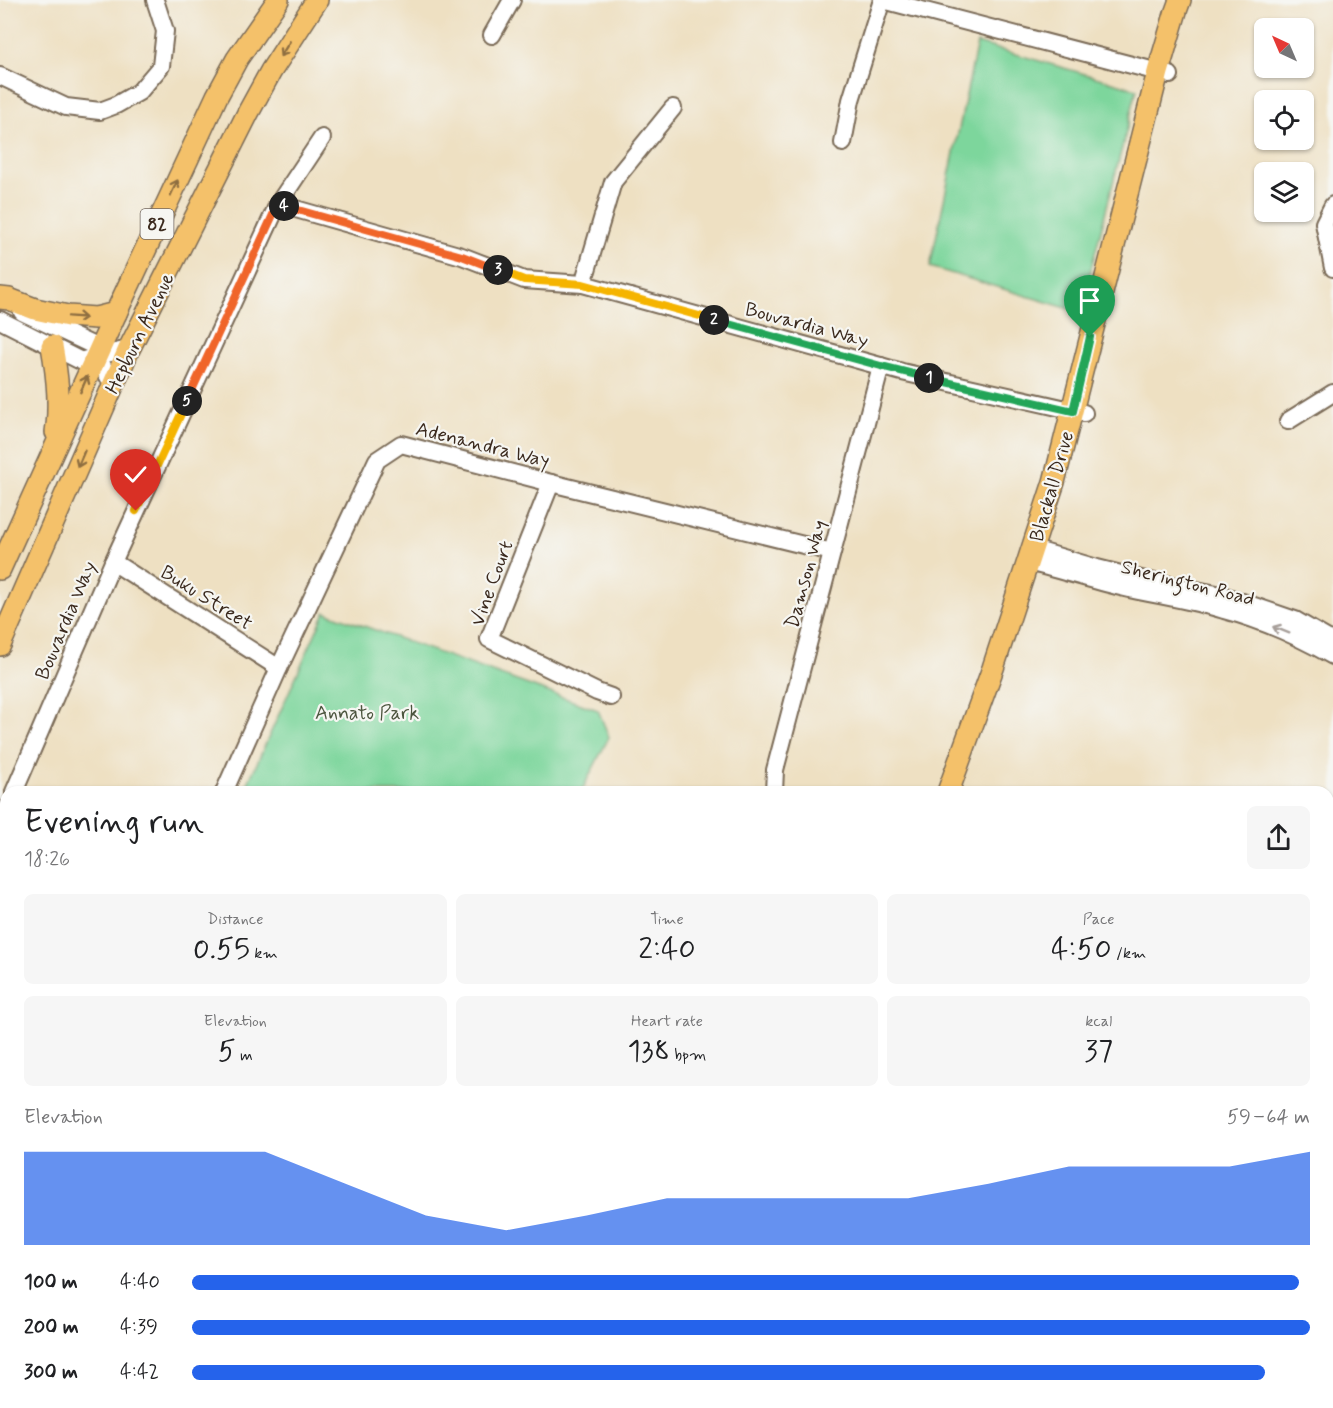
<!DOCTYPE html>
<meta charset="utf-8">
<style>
:root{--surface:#fff;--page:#f6f6f6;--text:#202124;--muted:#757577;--accent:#2563eb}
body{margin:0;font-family:Mynerve,sans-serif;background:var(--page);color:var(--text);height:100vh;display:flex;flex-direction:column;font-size:22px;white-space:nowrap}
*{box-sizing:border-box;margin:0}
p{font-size:20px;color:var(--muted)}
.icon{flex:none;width:33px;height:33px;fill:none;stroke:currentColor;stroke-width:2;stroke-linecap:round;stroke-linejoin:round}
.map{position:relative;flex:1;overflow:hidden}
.drawer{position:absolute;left:0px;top:786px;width:1334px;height:622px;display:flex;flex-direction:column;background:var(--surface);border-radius:18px 18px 0 0;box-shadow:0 2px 4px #0004}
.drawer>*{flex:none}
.needle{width:39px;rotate:316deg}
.controls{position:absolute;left:1254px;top:18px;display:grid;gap:12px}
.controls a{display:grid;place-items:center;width:60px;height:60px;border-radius:9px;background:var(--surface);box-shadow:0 2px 4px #0004;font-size:30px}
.pin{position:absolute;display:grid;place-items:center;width:51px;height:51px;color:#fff;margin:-62px -26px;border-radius:50% 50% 50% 0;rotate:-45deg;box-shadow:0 0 6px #0007}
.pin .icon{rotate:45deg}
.km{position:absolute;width:30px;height:30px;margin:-15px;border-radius:50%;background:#222;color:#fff;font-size:16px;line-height:30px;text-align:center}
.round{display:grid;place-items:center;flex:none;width:63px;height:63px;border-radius:9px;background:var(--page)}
.overview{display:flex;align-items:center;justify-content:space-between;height:102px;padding:0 24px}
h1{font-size:33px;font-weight:600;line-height:45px}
.figures{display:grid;grid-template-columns:repeat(3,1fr);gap:9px;height:102px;padding:6px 24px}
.figures div{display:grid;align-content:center;border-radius:9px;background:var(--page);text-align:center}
.figures b{font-size:30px;font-weight:600}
.figures small{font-size:16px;font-weight:400}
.figures p{font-size:16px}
.chart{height:168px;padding:12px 24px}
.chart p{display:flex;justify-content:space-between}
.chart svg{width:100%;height:108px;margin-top:6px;fill:var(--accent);opacity:.7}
ul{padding:0 24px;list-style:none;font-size:20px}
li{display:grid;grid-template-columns:96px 72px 1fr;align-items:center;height:45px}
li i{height:15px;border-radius:8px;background:var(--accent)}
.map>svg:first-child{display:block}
</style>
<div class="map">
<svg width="1333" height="1408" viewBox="0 0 1333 1408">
<rect width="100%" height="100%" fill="#f6f6f2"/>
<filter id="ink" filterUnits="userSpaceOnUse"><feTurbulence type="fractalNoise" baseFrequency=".0167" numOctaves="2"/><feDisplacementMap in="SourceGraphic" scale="12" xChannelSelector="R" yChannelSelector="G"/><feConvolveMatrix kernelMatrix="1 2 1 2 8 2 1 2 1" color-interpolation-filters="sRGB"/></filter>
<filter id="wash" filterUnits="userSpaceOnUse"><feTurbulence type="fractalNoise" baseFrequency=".008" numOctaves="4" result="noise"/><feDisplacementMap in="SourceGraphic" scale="24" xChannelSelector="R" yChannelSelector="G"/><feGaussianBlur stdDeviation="1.35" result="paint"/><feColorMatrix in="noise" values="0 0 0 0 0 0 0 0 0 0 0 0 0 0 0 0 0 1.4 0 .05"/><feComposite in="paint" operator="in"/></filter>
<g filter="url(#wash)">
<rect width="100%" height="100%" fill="#eee0c2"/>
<g fill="#7dd69c" stroke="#5c805d" stroke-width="1.5">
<polygon points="977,43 1137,89 1080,312 930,267"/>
<polygon points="325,612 598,710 609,737 581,792 244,792"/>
<polygon points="1328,884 1333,889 1333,931 1328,935"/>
<polygon points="1023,1403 1187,1402 1188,1404 1185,1408 1019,1408"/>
</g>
</g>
<g filter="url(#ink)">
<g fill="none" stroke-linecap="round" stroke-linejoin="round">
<g stroke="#7a6a57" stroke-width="20">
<g id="minor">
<polyline points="883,0 1170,75"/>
<polyline points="492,35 512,0"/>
<polyline points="0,76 66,107 100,111 116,105 139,92 161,66 165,31 155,0"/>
<polyline points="843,143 851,100 882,0"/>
<polyline points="278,204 322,138"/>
<polyline points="1333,205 1324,223 1333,268"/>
<polyline points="583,284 613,182 673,108"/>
<polyline points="22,312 92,345 113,386"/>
<polyline points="0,320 81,361 97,356 129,349"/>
<polyline points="1288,421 1333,393"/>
<polyline points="551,483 489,639 597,692 611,697"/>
<polyline points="1033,549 1097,568 1145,580 1222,595 1295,620 1333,642"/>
<polyline points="113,562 279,668"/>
<path d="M1028,562C1059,570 1090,579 1121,587C1155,595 1190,600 1224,610C1262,620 1298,636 1333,656"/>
<polyline points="14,792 113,562 278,204 462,256 524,280 583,284 902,372 1084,413"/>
<polyline points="224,792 279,668 377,460 401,444 551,483 832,552"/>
<polyline points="774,792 775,770 881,366"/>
<polyline points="0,823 6,809"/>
<polyline points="0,948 6,951"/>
<polyline points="0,1012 6,1016"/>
<polyline points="1328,1135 1333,1138"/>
<polyline points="0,1285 6,1288"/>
<polyline points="1328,1379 1333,1383"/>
<polyline points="663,1402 671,1408"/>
<polyline points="216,1404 219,1408"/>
<polyline points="39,1408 40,1402"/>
</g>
</g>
<g stroke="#7a6a57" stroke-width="24">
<g id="major">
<polyline points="0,298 9,299 35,309 68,316 96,318 116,313"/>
<path d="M52,346C57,374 61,404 56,432"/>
<polyline points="0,569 116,313 217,96 237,59 278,0"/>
<polyline points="0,645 129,349 248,113 271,71 317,0"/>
<polyline points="948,792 993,668 1054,482 1158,72 1176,11 1180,0"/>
<polyline points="551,1402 554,1408"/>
<polyline points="630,1408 633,1402"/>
</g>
</g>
<use href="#minor" stroke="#fff" stroke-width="16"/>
<use href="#major" stroke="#f4c16b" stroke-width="21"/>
</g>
<defs><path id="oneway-shaft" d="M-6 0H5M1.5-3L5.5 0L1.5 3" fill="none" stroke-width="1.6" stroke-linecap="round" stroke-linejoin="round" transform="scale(1.5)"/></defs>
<g stroke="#8e6e41">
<use href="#oneway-shaft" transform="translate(285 49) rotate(122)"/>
<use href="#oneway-shaft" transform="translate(174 188) rotate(-65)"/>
<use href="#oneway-shaft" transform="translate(77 317) rotate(4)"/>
<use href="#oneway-shaft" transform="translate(84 384) rotate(-66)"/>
<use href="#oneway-shaft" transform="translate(81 459) rotate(113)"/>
</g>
<use stroke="#a79f9a" href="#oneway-shaft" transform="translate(1281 630) rotate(-158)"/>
</g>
<g fill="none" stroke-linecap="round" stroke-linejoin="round" filter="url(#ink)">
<g stroke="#fff" stroke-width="12">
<polyline id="split-1" points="929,378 1073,411 1090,337"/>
</g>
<g stroke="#fff" stroke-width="12">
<polyline id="split-2" points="714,320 881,366 929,378"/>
</g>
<g stroke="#fff" stroke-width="12">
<polyline id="split-3" points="498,270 524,280 583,284 714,320"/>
</g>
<g stroke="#fff" stroke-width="12">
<polyline id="split-4" points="284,206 462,256 498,270"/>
</g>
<g stroke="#fff" stroke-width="12">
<polyline id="split-5" points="187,401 278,204 284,206"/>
</g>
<g stroke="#fff" stroke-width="12">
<polyline id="split-6" points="136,511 187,401"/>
</g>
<use href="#split-1" stroke="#22a559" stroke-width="8"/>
<use href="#split-2" stroke="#22a559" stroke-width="8"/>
<use href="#split-3" stroke="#f5b400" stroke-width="8"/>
<use href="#split-4" stroke="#f0652b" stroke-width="8"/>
<use href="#split-5" stroke="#f0652b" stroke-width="8"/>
<use href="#split-6" stroke="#f5b400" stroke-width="8"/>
</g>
<g text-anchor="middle" stroke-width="4.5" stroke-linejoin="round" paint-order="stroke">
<rect fill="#f6f6f2" stroke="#73675e" stroke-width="1.5" x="140.5" y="209" width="33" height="30" rx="4.5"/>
<g font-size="18" font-weight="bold" fill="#3b2a1e">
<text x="157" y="230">82</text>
</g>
<g font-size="20" fill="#3b2a1e" stroke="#f6f6f2">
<text transform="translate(807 324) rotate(15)" y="7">Bouvardia Way</text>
<text transform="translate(139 333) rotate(-64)" y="7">Hepburn Avenue</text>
<text transform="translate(483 444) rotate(14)" y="7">Adenandra Way</text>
<text transform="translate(1051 486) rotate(-74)" y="7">Blackall Drive</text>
<text transform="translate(805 574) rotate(-75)" y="7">Damson Way</text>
<text transform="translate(1188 582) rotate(14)" y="7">Sherington Road</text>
<text transform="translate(491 583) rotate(-70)" y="7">Vine Court</text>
<text transform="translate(207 597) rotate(32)" y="7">Buku Street</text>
<text transform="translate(65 620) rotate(-67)" y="7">Bouvardia Way</text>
</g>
<g font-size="20" fill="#4c553e" stroke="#f6f6f2">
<text x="367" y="719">Annato Park</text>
</g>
</g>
</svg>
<div class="controls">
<a><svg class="needle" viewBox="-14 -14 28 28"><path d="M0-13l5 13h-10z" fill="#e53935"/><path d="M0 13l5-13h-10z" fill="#757577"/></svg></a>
<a><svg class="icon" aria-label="locate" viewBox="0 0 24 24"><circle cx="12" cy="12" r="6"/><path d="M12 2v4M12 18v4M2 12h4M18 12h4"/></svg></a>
<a><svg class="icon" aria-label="layers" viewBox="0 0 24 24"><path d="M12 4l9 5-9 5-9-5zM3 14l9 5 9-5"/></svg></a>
</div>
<div class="pin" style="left:1090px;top:337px;background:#1e9e55"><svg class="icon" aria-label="arrive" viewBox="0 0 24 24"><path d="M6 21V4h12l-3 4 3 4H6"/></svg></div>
<div class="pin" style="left:136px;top:511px;background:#d93025"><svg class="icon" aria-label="check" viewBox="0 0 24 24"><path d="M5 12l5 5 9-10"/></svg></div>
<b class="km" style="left:929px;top:378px">1</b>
<b class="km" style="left:714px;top:320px">2</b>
<b class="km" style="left:498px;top:270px">3</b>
<b class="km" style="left:284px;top:206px">4</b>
<b class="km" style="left:187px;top:401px">5</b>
<section class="drawer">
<div class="overview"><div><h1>Evening run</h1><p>18:26</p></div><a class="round"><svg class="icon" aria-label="share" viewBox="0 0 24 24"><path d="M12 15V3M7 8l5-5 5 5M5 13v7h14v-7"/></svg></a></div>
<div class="figures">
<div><p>Distance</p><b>0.55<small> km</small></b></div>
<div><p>Time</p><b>2:40</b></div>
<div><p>Pace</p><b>4:50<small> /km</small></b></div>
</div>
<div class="figures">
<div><p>Elevation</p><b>5<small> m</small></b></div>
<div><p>Heart rate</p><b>138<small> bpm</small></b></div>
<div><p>kcal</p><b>37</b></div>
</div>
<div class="chart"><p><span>Elevation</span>59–64 m</p>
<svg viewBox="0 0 160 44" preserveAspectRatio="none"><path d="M0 44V6L10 6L20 6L30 6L40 19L50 32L60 38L70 32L80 25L90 25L100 25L110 25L120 19L130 12L140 12L150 12L160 6V44z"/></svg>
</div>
<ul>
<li><b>100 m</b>4:40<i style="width:99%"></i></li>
<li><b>200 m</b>4:39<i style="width:100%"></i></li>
<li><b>300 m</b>4:42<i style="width:96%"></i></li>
</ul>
</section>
</div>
